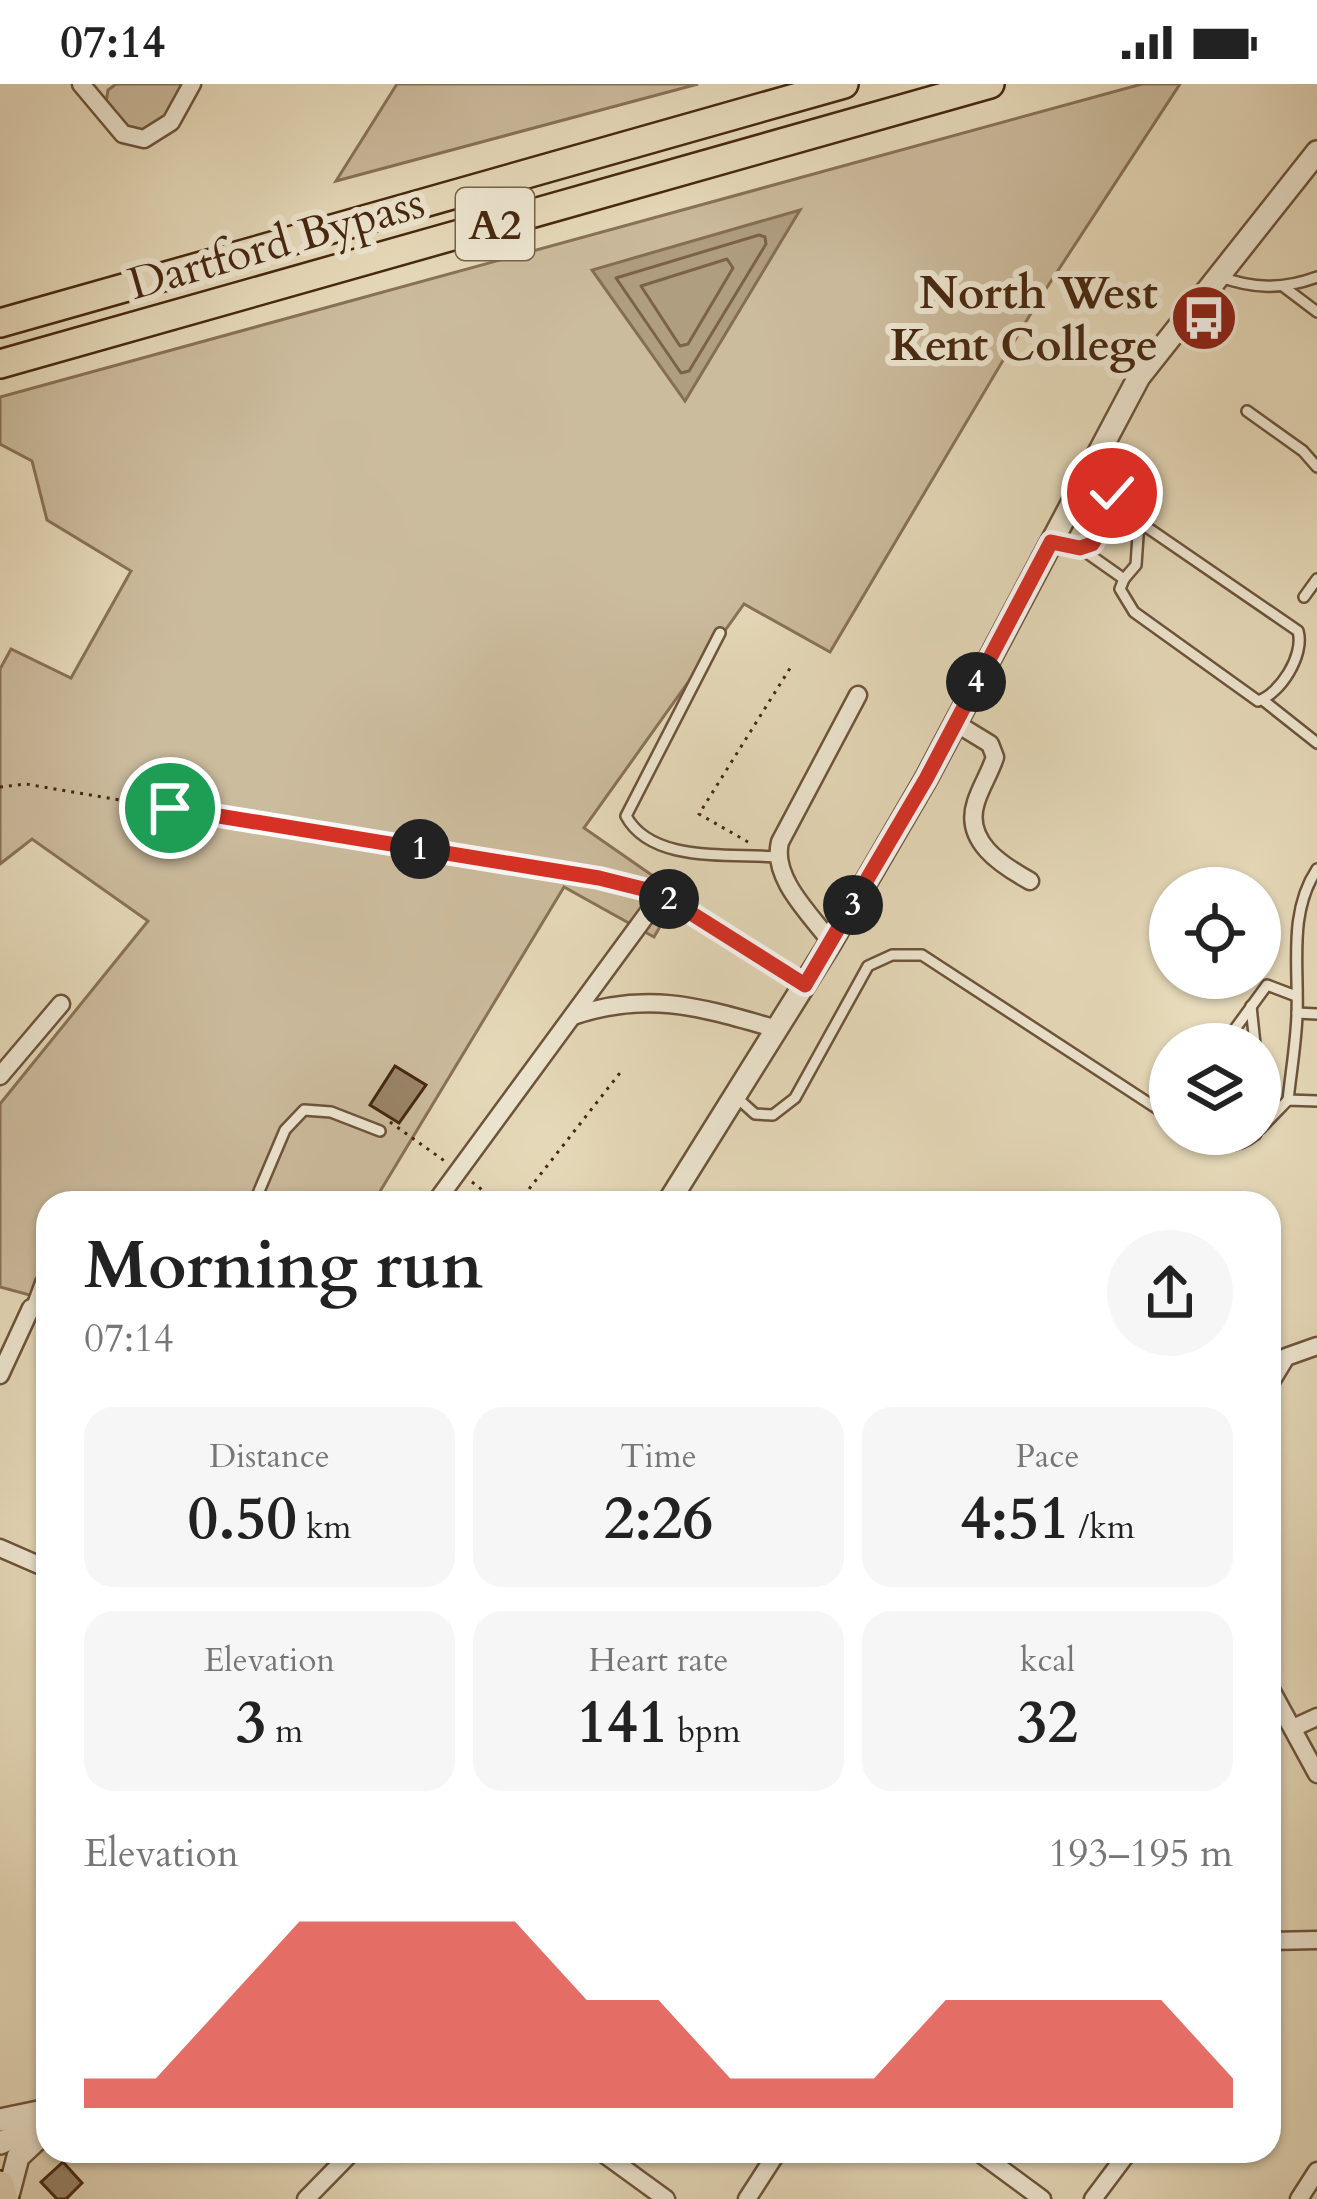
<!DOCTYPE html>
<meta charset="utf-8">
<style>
:root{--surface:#fff;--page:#f6f6f6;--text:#222;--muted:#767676;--accent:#d93025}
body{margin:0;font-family:Cardo,serif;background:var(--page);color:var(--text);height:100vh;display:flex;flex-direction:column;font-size:45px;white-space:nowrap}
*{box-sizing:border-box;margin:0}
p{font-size:39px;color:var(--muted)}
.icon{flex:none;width:66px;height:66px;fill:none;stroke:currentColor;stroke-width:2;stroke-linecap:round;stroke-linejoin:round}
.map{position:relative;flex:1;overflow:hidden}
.sheet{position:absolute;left:36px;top:1107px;width:1245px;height:972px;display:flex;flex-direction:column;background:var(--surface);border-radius:36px;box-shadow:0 3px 9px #0004}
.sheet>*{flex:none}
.controls{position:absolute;left:1149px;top:783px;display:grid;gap:24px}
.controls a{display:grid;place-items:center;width:132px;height:132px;border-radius:50%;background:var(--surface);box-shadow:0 3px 9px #0004;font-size:60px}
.pin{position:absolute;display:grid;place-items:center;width:102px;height:102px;color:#fff;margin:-51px;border:6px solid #fff;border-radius:50%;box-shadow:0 3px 12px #0007}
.km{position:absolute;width:60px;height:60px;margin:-30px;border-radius:50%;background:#222;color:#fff;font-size:33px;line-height:60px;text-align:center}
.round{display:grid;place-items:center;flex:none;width:126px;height:126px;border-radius:63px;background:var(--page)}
.head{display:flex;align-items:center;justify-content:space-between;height:204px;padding:0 48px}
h1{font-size:66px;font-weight:700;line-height:90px}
.figures{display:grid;grid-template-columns:repeat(3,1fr);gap:18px;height:204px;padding:12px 48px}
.figures div{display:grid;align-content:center;border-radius:30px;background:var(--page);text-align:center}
.figures b{font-size:60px;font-weight:700}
.figures small{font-size:33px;font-weight:400}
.figures p{font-size:33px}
.chart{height:336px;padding:24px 48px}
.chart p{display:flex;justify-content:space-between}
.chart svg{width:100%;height:216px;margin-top:12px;fill:var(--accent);opacity:.7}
.status{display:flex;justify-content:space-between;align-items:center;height:84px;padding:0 60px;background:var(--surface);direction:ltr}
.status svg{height:33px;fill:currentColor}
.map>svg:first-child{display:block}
</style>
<div class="status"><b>07:14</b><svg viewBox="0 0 49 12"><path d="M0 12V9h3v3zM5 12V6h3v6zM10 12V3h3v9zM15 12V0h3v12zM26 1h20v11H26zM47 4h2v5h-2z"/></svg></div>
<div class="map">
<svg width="1317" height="2115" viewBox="0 0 1317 2115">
<rect width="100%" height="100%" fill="#e7dbbb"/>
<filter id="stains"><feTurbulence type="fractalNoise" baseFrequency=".00167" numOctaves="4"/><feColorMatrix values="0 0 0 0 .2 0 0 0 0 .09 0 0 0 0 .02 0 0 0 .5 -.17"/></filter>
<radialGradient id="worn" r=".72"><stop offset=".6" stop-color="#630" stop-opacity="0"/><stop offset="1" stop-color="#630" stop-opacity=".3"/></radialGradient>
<g fill="#ccbc9e" stroke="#897257" stroke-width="3">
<polygon points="116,0 186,0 165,37 133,50 106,18 108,6"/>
<polygon points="397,0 698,0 336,97"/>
<polygon points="1142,0 1180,0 1040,214 830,568 744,520 584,744 679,810 654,853 564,803 373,1119 48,1119 48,1216 0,1203 0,1020 148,837 32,755 0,780 0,585 11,565 71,594 131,487 47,436 32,377 0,360 0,313"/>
</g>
<polygon fill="#b09e81" stroke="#866e54" stroke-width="3" points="800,126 685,317 592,186"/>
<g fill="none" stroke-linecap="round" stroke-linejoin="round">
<g stroke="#7b6248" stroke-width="3">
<polygon points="759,151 765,153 766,160 689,287 681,289 616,194"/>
<polygon points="727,175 733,184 688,260 680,262 641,202"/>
</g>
</g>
<g fill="#9a8569" stroke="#462710" stroke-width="3">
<polygon points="395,982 426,1001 399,1039 370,1021"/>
<polygon points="63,2078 82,2099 66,2115 57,2115 41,2098"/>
</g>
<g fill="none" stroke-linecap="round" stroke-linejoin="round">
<g stroke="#6e543b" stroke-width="14">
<g id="service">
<path d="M1218,192C1253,205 1282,206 1317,193"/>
<polyline points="1284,203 1317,228"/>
<polyline points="1247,327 1303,367 1317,383"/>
<polyline points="1052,458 1086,464 1116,422 1112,409 1089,386"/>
<path d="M1080,464L1124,495L1120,505L1134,528L1258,617C1280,610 1305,571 1298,547L1116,422"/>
<polyline points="1124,495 1136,481 1139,437"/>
<polyline points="1304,513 1317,495"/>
<path d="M720,549L626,732C652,780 731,769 776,773"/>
<polyline points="1264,617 1317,659"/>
<polyline points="1251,922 1255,960"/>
<polyline points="1297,929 1317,930"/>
<polyline points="1224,960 1267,901 1296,912"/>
<polyline points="735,1012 755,1030 773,1031 795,1014 868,882 892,871 922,871 1170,1033"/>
<path d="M1288,1016C1291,988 1296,959 1297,931C1299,881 1288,829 1317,785"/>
<polyline points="1260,1045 1288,1016 1317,1017"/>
<path d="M1195,1050C1216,1064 1235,1067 1256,1050"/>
<polyline points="254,1119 285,1046 304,1026 331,1028 380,1047"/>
<polyline points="31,1224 41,1197 48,1199"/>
</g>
</g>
<g stroke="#6e543b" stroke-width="21">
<g id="minor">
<polyline points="81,0 123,50 144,55 171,38 192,0"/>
<path d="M954,638L990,660L995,673C990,689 981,702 976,718C963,757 1001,781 1030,797"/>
<path d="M831,858C811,831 771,794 780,758L858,611"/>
<path d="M573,932C649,906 703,924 777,945"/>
<polyline points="0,992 61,920"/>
<polyline points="435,1119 653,822"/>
<polyline points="0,1291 31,1224"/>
<polyline points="1269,1301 1286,1273 1317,1262"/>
<polyline points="0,1464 48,1485"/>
<polyline points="1269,1602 1317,1690"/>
<polyline points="1293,1644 1317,1633"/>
<polyline points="1269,1857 1317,1856"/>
<polyline points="600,2067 666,2115"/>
<polyline points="977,2067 1042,2115"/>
<polyline points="306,2115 353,2067"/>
<polyline points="747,2115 778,2067"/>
<polyline points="1093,2115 1129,2067"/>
<polyline points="1299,2115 1317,2087"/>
</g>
</g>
<g stroke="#6e543b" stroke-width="26">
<g id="tertiary">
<polyline points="668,1119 831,858 926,695 1139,293 1317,68"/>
<polyline points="0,2036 48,2026"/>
<polyline points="0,2059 42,2041"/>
<polyline points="7,2115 18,2073 48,2045"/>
</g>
</g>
<g stroke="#462710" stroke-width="32">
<polyline id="primary" points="0,2101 4,2115"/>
</g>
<g stroke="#462710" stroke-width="32">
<g id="trunk">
<polyline points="0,239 844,0"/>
<polyline points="0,280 990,0"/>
</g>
</g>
<g stroke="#462710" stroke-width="3" stroke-dasharray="3 6" stroke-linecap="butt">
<polyline points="0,703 26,700 644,805"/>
<polyline points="748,758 699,730 792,581"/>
<polyline points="670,815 789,890"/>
<polyline points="390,1038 446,1078"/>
<polyline points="472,1098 499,1119"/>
<polyline points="518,1119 623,985"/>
</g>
<use href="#service" stroke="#efe8d3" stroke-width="9"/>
<use href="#minor" stroke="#efe8d3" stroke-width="16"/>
<use href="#tertiary" stroke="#efe8d3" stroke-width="21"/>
<use href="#primary" stroke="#e7dbbb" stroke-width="27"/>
<use href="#trunk" stroke="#e7dbbb" stroke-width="27"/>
</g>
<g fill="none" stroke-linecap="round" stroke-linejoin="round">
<g stroke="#fff" stroke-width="24">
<polyline id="route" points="170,724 599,794 659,809 805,901 926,695 1051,458 1080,464 1092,460 1116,422 1112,409"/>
</g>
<use href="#route" stroke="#d93025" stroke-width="15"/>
</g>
<defs>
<g id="bus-disc" transform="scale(3.45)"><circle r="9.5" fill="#8f2418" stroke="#efe8d3"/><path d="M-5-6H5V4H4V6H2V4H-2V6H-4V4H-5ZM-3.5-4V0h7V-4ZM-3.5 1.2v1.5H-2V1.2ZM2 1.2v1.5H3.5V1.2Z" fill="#fff"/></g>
</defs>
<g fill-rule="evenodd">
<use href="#bus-disc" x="1204" y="234"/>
</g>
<g text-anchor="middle" stroke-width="12" stroke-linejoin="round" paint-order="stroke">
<rect fill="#efe8d3" stroke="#79614a" stroke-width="3" x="456" y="104" width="78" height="72" rx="9"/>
<g font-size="42" font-weight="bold" fill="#462710">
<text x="495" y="155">A2</text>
</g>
<g font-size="45" fill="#462710" stroke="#efe8d3">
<text transform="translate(276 158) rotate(-16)" y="16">Dartford Bypass</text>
</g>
<g font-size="45" font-weight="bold" fill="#462710" stroke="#efe8d3" text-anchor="end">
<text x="1158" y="224">North West<tspan x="1158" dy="52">Kent College</tspan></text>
</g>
</g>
<rect width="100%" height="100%" filter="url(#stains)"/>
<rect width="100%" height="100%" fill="url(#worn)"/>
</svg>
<div class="controls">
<a><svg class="icon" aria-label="locate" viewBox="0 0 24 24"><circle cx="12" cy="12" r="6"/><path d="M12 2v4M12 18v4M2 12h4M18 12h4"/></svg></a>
<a><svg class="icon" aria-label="layers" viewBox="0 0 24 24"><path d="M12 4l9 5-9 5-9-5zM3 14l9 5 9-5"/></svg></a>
</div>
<div class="pin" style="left:170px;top:724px;background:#1e9e55"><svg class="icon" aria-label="arrive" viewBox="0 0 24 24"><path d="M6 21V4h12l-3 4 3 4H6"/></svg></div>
<div class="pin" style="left:1112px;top:409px;background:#d93025"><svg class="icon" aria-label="check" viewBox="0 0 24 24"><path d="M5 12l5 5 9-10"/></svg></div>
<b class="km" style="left:420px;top:765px">1</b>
<b class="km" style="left:669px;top:815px">2</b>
<b class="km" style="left:853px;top:821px">3</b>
<b class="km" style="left:976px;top:598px">4</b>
<section class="sheet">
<div class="head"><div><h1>Morning run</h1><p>07:14</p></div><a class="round"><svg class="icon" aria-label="share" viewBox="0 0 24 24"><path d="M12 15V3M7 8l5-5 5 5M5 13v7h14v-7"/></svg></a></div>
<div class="figures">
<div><p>Distance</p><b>0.50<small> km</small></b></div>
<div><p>Time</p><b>2:26</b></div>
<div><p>Pace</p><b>4:51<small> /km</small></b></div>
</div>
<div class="figures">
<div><p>Elevation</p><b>3<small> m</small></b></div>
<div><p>Heart rate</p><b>141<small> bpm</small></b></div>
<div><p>kcal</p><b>32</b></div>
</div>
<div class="chart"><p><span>Elevation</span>193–195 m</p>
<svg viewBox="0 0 160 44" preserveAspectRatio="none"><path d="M0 44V38L10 38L20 22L30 6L40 6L50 6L60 6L70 22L80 22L90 38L100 38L110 38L120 22L130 22L140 22L150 22L160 38V44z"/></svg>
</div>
</section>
</div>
